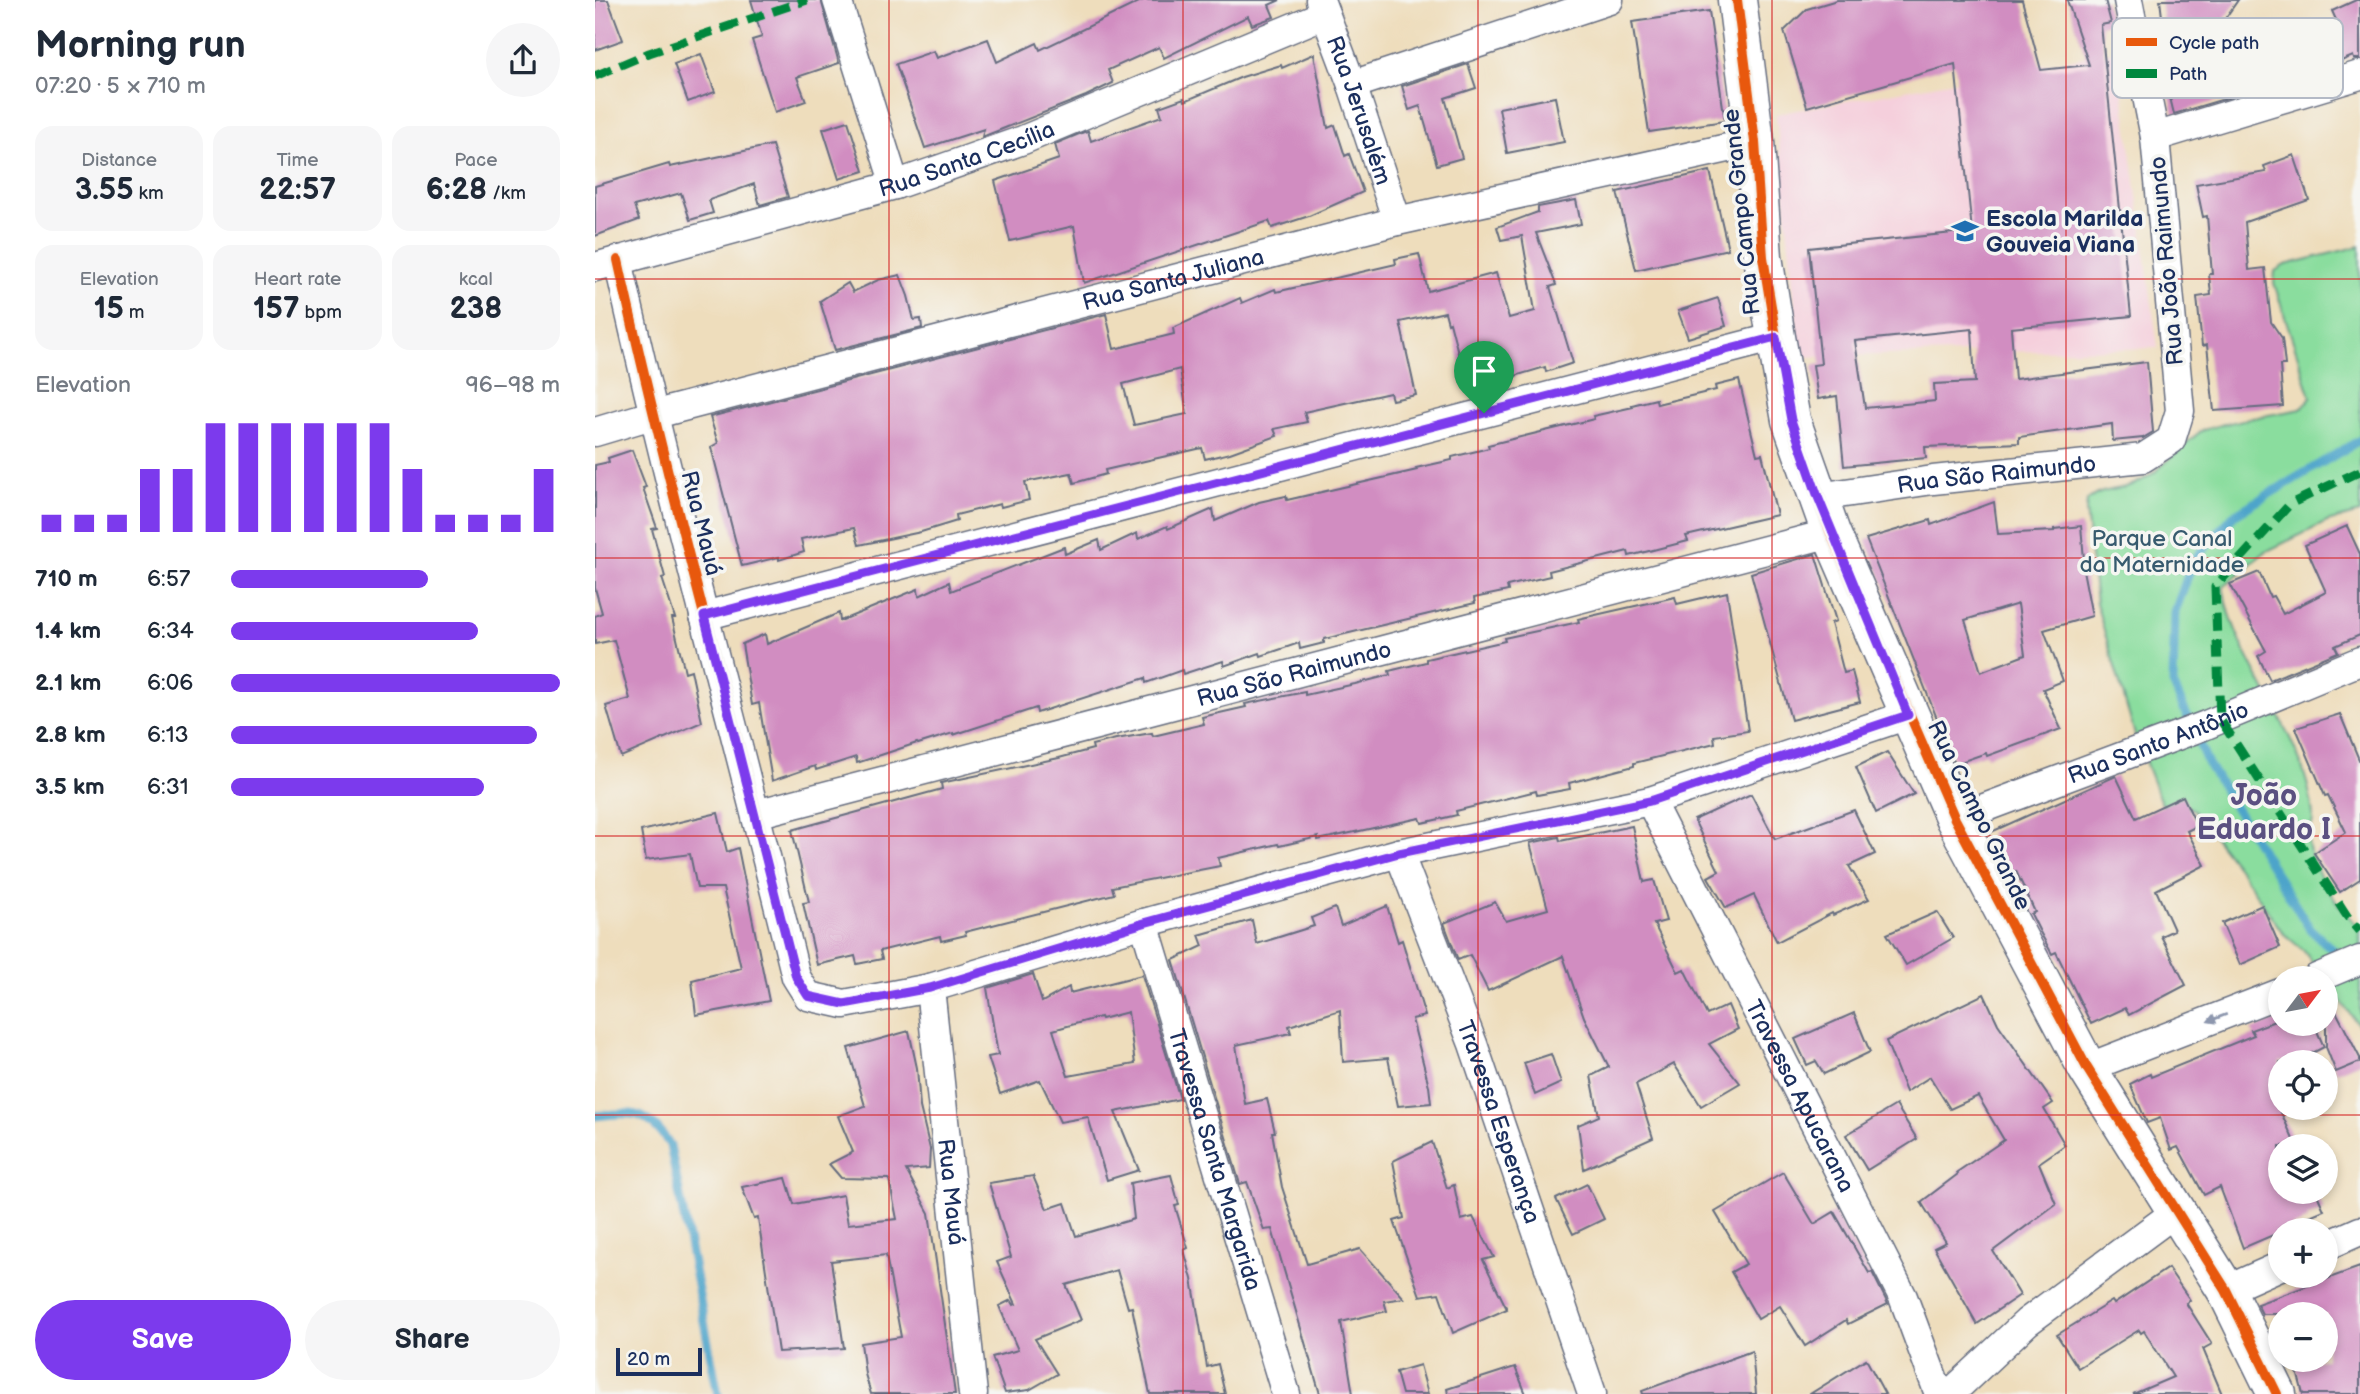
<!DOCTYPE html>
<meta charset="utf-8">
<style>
:root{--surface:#fff;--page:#f6f6f7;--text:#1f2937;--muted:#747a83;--accent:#7c3aed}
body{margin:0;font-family:"Balsamiq Sans",sans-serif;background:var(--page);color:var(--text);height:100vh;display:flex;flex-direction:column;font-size:26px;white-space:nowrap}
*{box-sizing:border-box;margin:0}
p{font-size:23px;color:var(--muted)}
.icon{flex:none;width:38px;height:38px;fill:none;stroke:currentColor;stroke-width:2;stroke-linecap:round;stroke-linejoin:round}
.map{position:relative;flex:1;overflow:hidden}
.details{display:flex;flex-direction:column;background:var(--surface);width:595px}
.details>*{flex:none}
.needle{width:46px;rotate:58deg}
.controls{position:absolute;left:1673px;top:966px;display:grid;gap:14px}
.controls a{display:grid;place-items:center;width:70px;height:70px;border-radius:50%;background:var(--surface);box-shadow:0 4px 10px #0003;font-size:35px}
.scale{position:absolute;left:21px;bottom:18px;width:86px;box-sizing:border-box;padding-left:7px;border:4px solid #1b2f5e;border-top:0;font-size:19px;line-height:24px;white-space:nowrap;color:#1b2f5e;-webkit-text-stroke:5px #f6f6f2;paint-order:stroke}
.pin{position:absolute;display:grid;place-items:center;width:60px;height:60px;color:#fff;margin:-72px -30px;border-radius:50% 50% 50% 0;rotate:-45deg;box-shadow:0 0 7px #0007}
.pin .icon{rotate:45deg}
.round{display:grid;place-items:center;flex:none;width:74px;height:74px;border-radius:37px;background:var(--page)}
.summary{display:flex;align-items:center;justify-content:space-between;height:119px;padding:0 35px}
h1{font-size:38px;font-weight:700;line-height:52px}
.metrics{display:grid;grid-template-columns:repeat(3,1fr);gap:10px;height:119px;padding:7px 35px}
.metrics div{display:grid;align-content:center;border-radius:18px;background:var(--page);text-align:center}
.metrics b{font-size:30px;font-weight:700}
.metrics small{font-size:19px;font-weight:400}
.metrics p{font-size:19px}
.chart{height:196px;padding:14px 35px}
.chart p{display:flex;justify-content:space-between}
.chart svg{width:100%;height:126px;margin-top:7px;stroke:var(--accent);stroke-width:6}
.primary-button{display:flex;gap:14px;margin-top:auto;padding:14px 35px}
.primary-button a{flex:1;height:80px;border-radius:42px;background:var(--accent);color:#fff;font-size:28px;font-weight:700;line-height:80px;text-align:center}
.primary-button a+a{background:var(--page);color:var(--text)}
ul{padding:0 35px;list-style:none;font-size:23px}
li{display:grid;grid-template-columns:112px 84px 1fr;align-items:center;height:52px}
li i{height:18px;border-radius:9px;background:var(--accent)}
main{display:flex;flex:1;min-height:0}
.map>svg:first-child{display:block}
</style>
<main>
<section class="details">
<div class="summary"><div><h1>Morning run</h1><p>07:20 · 5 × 710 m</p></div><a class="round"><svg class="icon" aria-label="share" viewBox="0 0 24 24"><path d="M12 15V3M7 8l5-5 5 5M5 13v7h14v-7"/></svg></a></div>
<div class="metrics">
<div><p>Distance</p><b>3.55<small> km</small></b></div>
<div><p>Time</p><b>22:57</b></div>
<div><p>Pace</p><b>6:28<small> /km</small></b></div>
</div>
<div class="metrics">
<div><p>Elevation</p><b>15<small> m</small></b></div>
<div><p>Heart rate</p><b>157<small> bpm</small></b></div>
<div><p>kcal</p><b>238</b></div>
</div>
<div class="chart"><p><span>Elevation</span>96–98 m</p>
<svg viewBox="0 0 160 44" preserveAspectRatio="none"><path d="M5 44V38M15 44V38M25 44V38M35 44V22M45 44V22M55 44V6M65 44V6M75 44V6M85 44V6M95 44V6M105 44V6M115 44V22M125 44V38M135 44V38M145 44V38M155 44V22"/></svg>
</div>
<ul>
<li><b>710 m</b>6:57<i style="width:60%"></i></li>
<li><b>1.4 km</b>6:34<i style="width:75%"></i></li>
<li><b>2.1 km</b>6:06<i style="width:100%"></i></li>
<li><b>2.8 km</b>6:13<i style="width:93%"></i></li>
<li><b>3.5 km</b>6:31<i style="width:77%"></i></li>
</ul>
<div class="primary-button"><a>Save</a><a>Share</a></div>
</section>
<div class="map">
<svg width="1765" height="1394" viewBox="0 0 1765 1394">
<rect width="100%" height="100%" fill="#f6f6f2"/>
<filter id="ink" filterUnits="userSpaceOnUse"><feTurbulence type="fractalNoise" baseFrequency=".0143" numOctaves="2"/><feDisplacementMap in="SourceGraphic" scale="14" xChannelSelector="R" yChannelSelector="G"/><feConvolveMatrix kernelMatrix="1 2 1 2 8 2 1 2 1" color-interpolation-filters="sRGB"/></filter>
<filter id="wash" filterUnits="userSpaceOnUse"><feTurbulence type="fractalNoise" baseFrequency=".00686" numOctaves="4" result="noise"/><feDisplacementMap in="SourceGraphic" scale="28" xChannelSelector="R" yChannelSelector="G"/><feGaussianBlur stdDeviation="1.57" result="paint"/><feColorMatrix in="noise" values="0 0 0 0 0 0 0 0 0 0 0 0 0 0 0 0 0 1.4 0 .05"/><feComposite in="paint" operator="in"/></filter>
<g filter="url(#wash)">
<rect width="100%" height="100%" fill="#eeddbc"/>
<polygon fill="#f5cfdc" points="1522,51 1563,348 1205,357 1181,114"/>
<path fill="#8add9e" stroke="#52867e" stroke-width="2" d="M1765,246V513L1732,522L1670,552L1628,587C1641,658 1693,714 1712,783C1715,794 1718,810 1718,820C1717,827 1712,834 1713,841C1715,867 1745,911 1765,927V1027L1708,950L1688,933L1647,873L1598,809L1590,806L1573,808L1566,803L1540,735L1501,603L1491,510L1492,501C1504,489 1521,491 1537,485C1564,475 1582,449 1605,432C1616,424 1688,413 1706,409L1716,397L1679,283L1680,271L1690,265Z"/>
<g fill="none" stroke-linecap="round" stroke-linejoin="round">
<g stroke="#4ea4ca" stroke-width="9">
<polyline points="1750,961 1715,929 1613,764 1578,684 1580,612 1598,561 1639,515 1765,440"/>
<path d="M0,1116C39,1112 52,1109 75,1145L123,1394"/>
</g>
</g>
<g id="blocks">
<g fill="#d18dc1" fill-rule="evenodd">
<polygon points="0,0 13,0 28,40 0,50"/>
<polygon points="156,0 226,0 244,63 202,77 211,101 180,112 157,40 167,37"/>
<polygon points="548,0 685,0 674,5 679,17 657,25 653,16 569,58 564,47 513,70 518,83 491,96 387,137 389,129 330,148 301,64 339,51 342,58 393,39 402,62 442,43 445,50"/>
<path d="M1242,0H1427L1446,70L1494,65L1472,0H1510L1516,23L1506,25L1536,316L1416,328L1420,379L1552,362L1558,432L1548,438L1518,441L1517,424L1424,437V443L1330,447L1331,458L1249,466L1242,396L1223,399L1218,365L1226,364L1214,248L1377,231L1360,64L1212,107L1189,31L1212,9ZM1377,329L1380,382L1339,384L1340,401L1270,408L1260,341Z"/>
<polygon points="1565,0 1643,0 1615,40 1662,28 1676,85 1579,114 1567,65 1572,58"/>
<polygon points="1761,0 1765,0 1765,59 1759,59 1758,56 1724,70 1715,47 1747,33 1737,11"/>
<polygon points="1114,11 1130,121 1054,132 1037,22"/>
<polygon points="106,54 120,92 93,102 79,64"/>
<polygon points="719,54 733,128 740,125 750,156 754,154 768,192 714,216 677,228 674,221 489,283 479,226 415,241 400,181 464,159 460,144 489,132 493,131 496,141 567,116 564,107 589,98 590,101 647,77 686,65 687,68"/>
<polygon points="873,64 881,88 850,98 867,158 842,165 825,106 814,110 807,86"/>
<polygon points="960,97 969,142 912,153 904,108"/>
<polygon points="253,121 269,171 244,179 228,129"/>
<polygon points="177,145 193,197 165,205 159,184 114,200 118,213 95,220 86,193 39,206 44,220 0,236 0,186 74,164 75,167"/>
<polygon points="1699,155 1714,200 1650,222 1654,270 1670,268 1676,322 1687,338 1690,365 1685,365 1688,406 1619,411 1612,345 1607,346 1602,297 1616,295 1614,274 1617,274 1612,216 1608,217 1601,184 1671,172 1669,166"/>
<polygon points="1115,171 1133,249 1041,270 1022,192"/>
<path d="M981,200L986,224L941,233L961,285L955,287L978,363L951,372L950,367L910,379L906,367L869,376L855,322L853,323L850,312L805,322L821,395L797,400L795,393L709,412L712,422L679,429L682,436L635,453L610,459L607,448L510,470L511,474L479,483L476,473L430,482L434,500L406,507L405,504L361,515L362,521L326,532L264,545L259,528L206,539L209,552L184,560V557L147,566L116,447L123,443L115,417L511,314L519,349L579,334L578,328L645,298L647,303L680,289L681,292L775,270L801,264L800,259L824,254L833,291L901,273L914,318L940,311L927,236L906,240L902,227L943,212V207ZM585,369L592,414L539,425L528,384Z"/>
<polygon points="305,275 313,296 319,320 326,319 327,328 240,350 225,301 253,283 258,292 283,280"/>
<polygon points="1123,298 1131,326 1093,338 1083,311"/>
<polygon points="1144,380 1162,455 1167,454 1182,515 1091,536 1093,541 1058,550 1034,556 1033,551 954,571 955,576 912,586 913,591 879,598 880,603 729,639 729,643 705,649 704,643 666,656 665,653 629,666 628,661 588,674 587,670 551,683 550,678 442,713 441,708 358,735 358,733 323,744 322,743 262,763 261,757 221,770 220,766 177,781 164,703 157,705 147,644 170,634 172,644 244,613 245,621 323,589 324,596 354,582 356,591 469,547 470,554 504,540 506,550 542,533 543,539 572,526 573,529 618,509 620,521 664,502 691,496 692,500 822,470 821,468 857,460 857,457 894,448 893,445 999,419 998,416 1038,407 1037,405 1061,399 1062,404 1121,390 1120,386"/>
<polygon points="37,450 51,487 48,488 62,528 57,529 70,577 67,578 80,618 77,618 90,672 96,670 107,722 26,757 11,706 35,699 19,640 0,644 0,616 7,613 0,588 0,465 14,462 13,458"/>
<path d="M1399,502L1403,534L1459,531V529L1486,526L1490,570H1488L1497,616L1449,630L1468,681L1448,689L1466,729L1392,756L1391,753L1360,764L1271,539L1335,520L1336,525ZM1423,604L1430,655L1386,672L1370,620Z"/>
<polygon points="1752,526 1765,554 1765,635 1740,646 1743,652 1675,680 1663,656 1671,651 1635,584 1664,572 1675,597 1678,596 1688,614 1731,592 1710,545"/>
<polygon points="1220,554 1241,621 1236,623 1249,673 1257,671 1265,702 1196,720 1156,573"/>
<polygon points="1132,592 1153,731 1119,736 1120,743 1039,763 1039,766 974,783 975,789 942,795 941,791 861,811 862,815 827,823 825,818 723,840 723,837 684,846 683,844 623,858 625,866 517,887 519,894 370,932 371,935 346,941 345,936 285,951 287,959 262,964 260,956 222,965 208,903 214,902 197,830 347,789 346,783 464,758 498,749 497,745 521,739 557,733 558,736 609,724 607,717 651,707 650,704 710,692 710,695 760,684 795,675 794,671 831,662 831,659 910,641 909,638 984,622 983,619 1080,597 1082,604"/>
<polygon points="1745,714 1765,762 1765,879 1745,892 1719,853 1751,832 1733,795 1730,796 1701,728"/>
<polygon points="1292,752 1319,794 1281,813 1261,767"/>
<polygon points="1521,776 1541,818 1588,796 1602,826 1592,831 1610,865 1561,890 1579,930 1566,936 1591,985 1534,1015 1530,1008 1496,1024 1461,952 1457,954 1445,932 1436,914 1440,912 1421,871 1414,874 1394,833"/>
<polygon points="1156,794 1180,839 1259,810 1280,854 1254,866 1274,899 1238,915 1237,913 1182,942 1159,895 1131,908 1113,877 1124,871 1099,820"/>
<polygon points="123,813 132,852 143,848 174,1001 101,1015 97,980 146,968 128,888 102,888 95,854 51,860 46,831"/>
<polygon points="1037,826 1049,882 1059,880 1071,921 1059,924 1083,972 1089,969 1112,1015 1133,1005 1143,1029 1114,1044 1145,1083 1106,1106 1079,1064 1041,1084 1058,1138 989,1169 983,1125 1004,1116 996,1076 1014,1067 989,1017 968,956 893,991 875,955 863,960 849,923 900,902 911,921 953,909 935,843 964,837 965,841"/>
<polygon points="1667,905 1685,947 1645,965 1627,923"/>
<polygon points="792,906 803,942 807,940 830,1016 817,1019 834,1086 836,1103 803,1106 793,1058 748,1062 745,1010 694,1026 696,1033 641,1045 650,1104 672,1099 680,1132 677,1132 687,1187 712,1264 765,1249 809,1298 789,1301 792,1311 746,1322 758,1394 725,1394 677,1229 669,1230 652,1182 645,1184 578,960 608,946 604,935 657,920 662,944 719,926 716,918 740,908 746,926"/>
<polygon points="1342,912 1358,938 1311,965 1292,934"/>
<path d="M438,974L447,1002L474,987L475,993L547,975L585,1099L520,1112L544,1170L512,1180L493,1117L465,1122L445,1080L405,1094L393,1057L403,1055L392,988ZM533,1012L540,1064L473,1076L458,1030L505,1017L506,1019Z"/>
<polygon points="1731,992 1765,1058 1765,1062 1741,1072 1731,1047"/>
<polygon points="1389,994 1403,1024 1458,1103 1449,1109 1470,1145 1444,1163 1461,1204 1398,1251 1425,1295 1382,1324 1339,1248 1351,1242 1326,1202 1363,1174 1362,1172 1409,1140 1383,1096 1355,1109 1335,1077 1311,1092 1291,1041"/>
<polygon points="1259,1013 1275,1052 1229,1074 1221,1061 1212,1065 1200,1039"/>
<polygon points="1685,1019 1685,1024 1719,1024 1729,1047 1700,1062 1685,1062 1685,1110 1701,1146 1685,1146 1685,1192 1721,1192 1729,1210 1712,1217 1713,1220 1648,1248 1625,1187 1609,1195 1583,1147 1576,1150 1565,1118 1552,1123 1535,1084 1555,1074 1556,1077 1659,1035 1656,1030"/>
<polygon points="314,1031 322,1068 325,1107 335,1149 334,1168 311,1170 334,1213 360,1394 276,1394 270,1374 266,1343 306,1337 291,1255 236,1261 249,1348 183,1352 163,1218 159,1219 147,1187 191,1178 199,1204 248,1195 253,1224 302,1219 294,1179 246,1178 234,1164 258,1152 243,1116 270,1106 253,1048"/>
<polygon points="956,1054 966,1083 940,1095 929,1063"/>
<polygon points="1301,1105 1322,1139 1272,1170 1251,1135"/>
<polygon points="837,1142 852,1188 859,1185 866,1220 878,1217 899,1257 888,1260 912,1309 858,1333 844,1293 825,1296 799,1221 809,1218 798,1161"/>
<polygon points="1188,1172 1219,1224 1239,1212 1274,1273 1277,1272 1293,1304 1253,1324 1251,1320 1210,1346 1185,1306 1163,1319 1136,1272 1151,1264 1120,1212"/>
<polygon points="576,1175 584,1205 580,1206 593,1248 589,1250 597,1279 612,1367 623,1364 630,1394 555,1394 537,1307 533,1308 522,1270 471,1285 486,1320 440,1339 462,1374 434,1390 410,1393 397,1357 423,1350 404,1306 416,1300 419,1305 421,1304 402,1262 416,1257 394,1183 438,1176 452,1209 470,1203 481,1236 539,1219 535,1183"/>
<polygon points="992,1184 1009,1219 978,1234 961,1199"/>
<polygon points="1765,1267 1765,1394 1708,1394 1699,1360 1731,1360 1731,1314 1667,1314 1662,1304"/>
<polygon points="1573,1268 1595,1300 1591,1303 1617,1344 1608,1349 1627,1394 1538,1394 1578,1377 1549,1331 1546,1333 1544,1330 1483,1368 1462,1335 1517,1301 1519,1304"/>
<polygon points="1157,1351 1161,1394 1048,1394 1047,1391"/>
<polygon points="1271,1359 1290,1394 1215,1394"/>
<polygon points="825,1365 833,1394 807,1394 801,1372"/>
<polygon points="920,1367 931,1394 853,1394 852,1389"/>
</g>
</g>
</g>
<g filter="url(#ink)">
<use href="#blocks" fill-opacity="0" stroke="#656c7f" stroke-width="2"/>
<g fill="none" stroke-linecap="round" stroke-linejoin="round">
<g stroke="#656c7f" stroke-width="31">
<g id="street">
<polyline points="242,0 300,185"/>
<path id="s1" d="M725,0L757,85L802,221"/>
<polyline points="757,85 1014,0"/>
<polyline points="1560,137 1765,75"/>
<path d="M23,260C76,501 143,738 201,977L213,996L249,1004L335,988L549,923L804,853L1055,801L1313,715"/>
<path id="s2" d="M0,267L300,185L428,140L730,14"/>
<path id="s3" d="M0,432L57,415L802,221L1160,142"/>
<path id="s4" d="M1223,497L1338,480L1548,458L1576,440L1585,411L1560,137L1533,0"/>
<polyline points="109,616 1181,337"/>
<path id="s5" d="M1055,801L1308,1297L1344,1394"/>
<path id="s6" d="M161,814L1236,533"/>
<path id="s7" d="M1360,819L1611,725L1765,661"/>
<path id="s8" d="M804,853L878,1044L997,1394"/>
<path id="s9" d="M549,923L691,1394"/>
<polyline points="1722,978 1765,960"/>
<path id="s10" d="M335,988L378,1394"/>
<polyline points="1492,1068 1685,993"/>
<polyline points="1731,1246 1765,1231"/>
<polyline points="1631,1290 1685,1266"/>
<polyline points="1355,1394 1432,1322 1582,1211"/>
</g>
</g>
<g stroke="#656c7f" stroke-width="41">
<polyline id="secondary" points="1142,0 1160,142 1168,257 1181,337 1196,420 1236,533 1360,819 1492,1068 1631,1290 1682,1394"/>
</g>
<use href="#street" stroke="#fff" stroke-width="28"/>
<use href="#secondary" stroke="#fff" stroke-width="38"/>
<g stroke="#00873e" stroke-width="9" stroke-dasharray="18 9" stroke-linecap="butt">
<polyline points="0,76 54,53 212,0"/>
<polyline points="1765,471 1695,504 1620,587 1625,719 1752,916 1765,931"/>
</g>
<g stroke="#f6f6f2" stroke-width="15">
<g id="cycleway">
<polyline points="1142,0 1160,142 1168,257 1181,337 1196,420 1236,533 1360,819 1492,1068 1631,1290 1682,1394"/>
<path d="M23,260C76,501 143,738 201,977L213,996L249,1004L335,988L549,923L804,853L1055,801L1313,715"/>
</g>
</g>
<use href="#cycleway" stroke="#e8590c" stroke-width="10"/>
</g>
<defs><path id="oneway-solid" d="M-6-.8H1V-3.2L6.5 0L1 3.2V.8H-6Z" transform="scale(1.75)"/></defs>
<use fill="#8d97ae" href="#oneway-solid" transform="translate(1622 1018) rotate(159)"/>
</g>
<g fill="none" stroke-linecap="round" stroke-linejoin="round" filter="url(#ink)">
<g stroke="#fff" stroke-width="14">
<polygon id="route" points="1181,337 1196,420 1223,497 1313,715 1055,801 804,853 549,923 335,988 249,1004 213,996 201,977 109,616"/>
</g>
<use href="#route" stroke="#7c3aed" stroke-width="9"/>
</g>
<path fill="none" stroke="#d62828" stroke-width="2" stroke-opacity="0.55" d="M294,0V1394M588,0V1394M883,0V1394M1177,0V1394M1471,0V1394M0,279H1765M0,558H1765M0,836H1765M0,1115H1765"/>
<defs>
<g id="school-bare" transform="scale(2.1)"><path d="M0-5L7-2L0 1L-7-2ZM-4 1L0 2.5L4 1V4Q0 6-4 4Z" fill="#1f6fb2" stroke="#f6f6f2" stroke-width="2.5" paint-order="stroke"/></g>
</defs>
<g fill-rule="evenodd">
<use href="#school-bare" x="1370" y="231"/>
</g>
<g text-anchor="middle" stroke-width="7" stroke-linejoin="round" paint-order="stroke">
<g font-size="23" fill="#1b2f5e" stroke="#f6f6f2">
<text dy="8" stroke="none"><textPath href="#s1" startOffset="117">Rua Jerusalém</textPath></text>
<text dy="8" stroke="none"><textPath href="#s2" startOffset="387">Rua Santa Cecília</textPath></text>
<text transform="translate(1146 212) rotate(-96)" y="8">Rua Campo Grande</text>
<text transform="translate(1571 261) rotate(-95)" y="8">Rua João Raimundo</text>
<text dy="8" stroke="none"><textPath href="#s3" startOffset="598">Rua Santa Juliana</textPath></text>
<text dy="8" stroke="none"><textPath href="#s4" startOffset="180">Rua São Raimundo</textPath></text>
<text transform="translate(107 523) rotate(76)" y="8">Rua Mauá</text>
<text dy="8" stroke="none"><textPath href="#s6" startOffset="556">Rua São Raimundo</textPath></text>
<text dy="8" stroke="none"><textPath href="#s7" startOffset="217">Rua Santo Antônio</textPath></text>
<text transform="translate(1385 815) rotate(64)" y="8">Rua Campo Grande</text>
<text dy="8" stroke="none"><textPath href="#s5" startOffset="331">Travessa Apucarana</textPath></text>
<text dy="8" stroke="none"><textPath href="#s8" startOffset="287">Travessa Esperança</textPath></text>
<text dy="8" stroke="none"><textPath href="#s9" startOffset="247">Travessa Santa Margarida</textPath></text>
<text dy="8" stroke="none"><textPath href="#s10" startOffset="205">Rua Mauá</textPath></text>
</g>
<g font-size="23" font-weight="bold" fill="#1b2f5e" stroke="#f6f6f2" text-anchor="start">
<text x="1391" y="226">Escola Marilda<tspan x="1391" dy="26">Gouveia Viana</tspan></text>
</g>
<g font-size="23" fill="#375a6e" stroke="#f6f6f2">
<text x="1567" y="546">Parque Canal<tspan x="1567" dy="26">da Maternidade</tspan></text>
</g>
<g font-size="30" font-weight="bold" fill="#5b5081" stroke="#f6f6f2">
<text x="1669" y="805">João<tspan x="1669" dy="34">Eduardo I</tspan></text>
</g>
</g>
<rect x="1517" y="18" width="231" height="80" rx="10" fill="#f6f6f2" stroke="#b4bac6" stroke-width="2"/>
<rect x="1531" y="38" width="31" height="8" fill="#e8590c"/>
<rect x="1531" y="69" width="31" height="9" fill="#00873e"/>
<g font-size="19" fill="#1b2f5e">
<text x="1574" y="49">Cycle path</text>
<text x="1574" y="80">Path</text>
</g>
</svg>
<div class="controls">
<a><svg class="needle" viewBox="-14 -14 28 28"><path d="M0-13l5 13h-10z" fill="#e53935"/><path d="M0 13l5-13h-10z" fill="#747a83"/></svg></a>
<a><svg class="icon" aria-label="locate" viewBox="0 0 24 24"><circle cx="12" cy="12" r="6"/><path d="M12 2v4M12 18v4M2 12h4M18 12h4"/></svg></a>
<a><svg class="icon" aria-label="layers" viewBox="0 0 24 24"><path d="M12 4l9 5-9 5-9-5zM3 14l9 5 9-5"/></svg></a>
<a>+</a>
<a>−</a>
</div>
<div class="scale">20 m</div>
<div class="pin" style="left:889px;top:413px;background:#1e9e55"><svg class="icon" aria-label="arrive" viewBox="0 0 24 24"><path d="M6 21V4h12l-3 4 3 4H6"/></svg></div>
</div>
</main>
